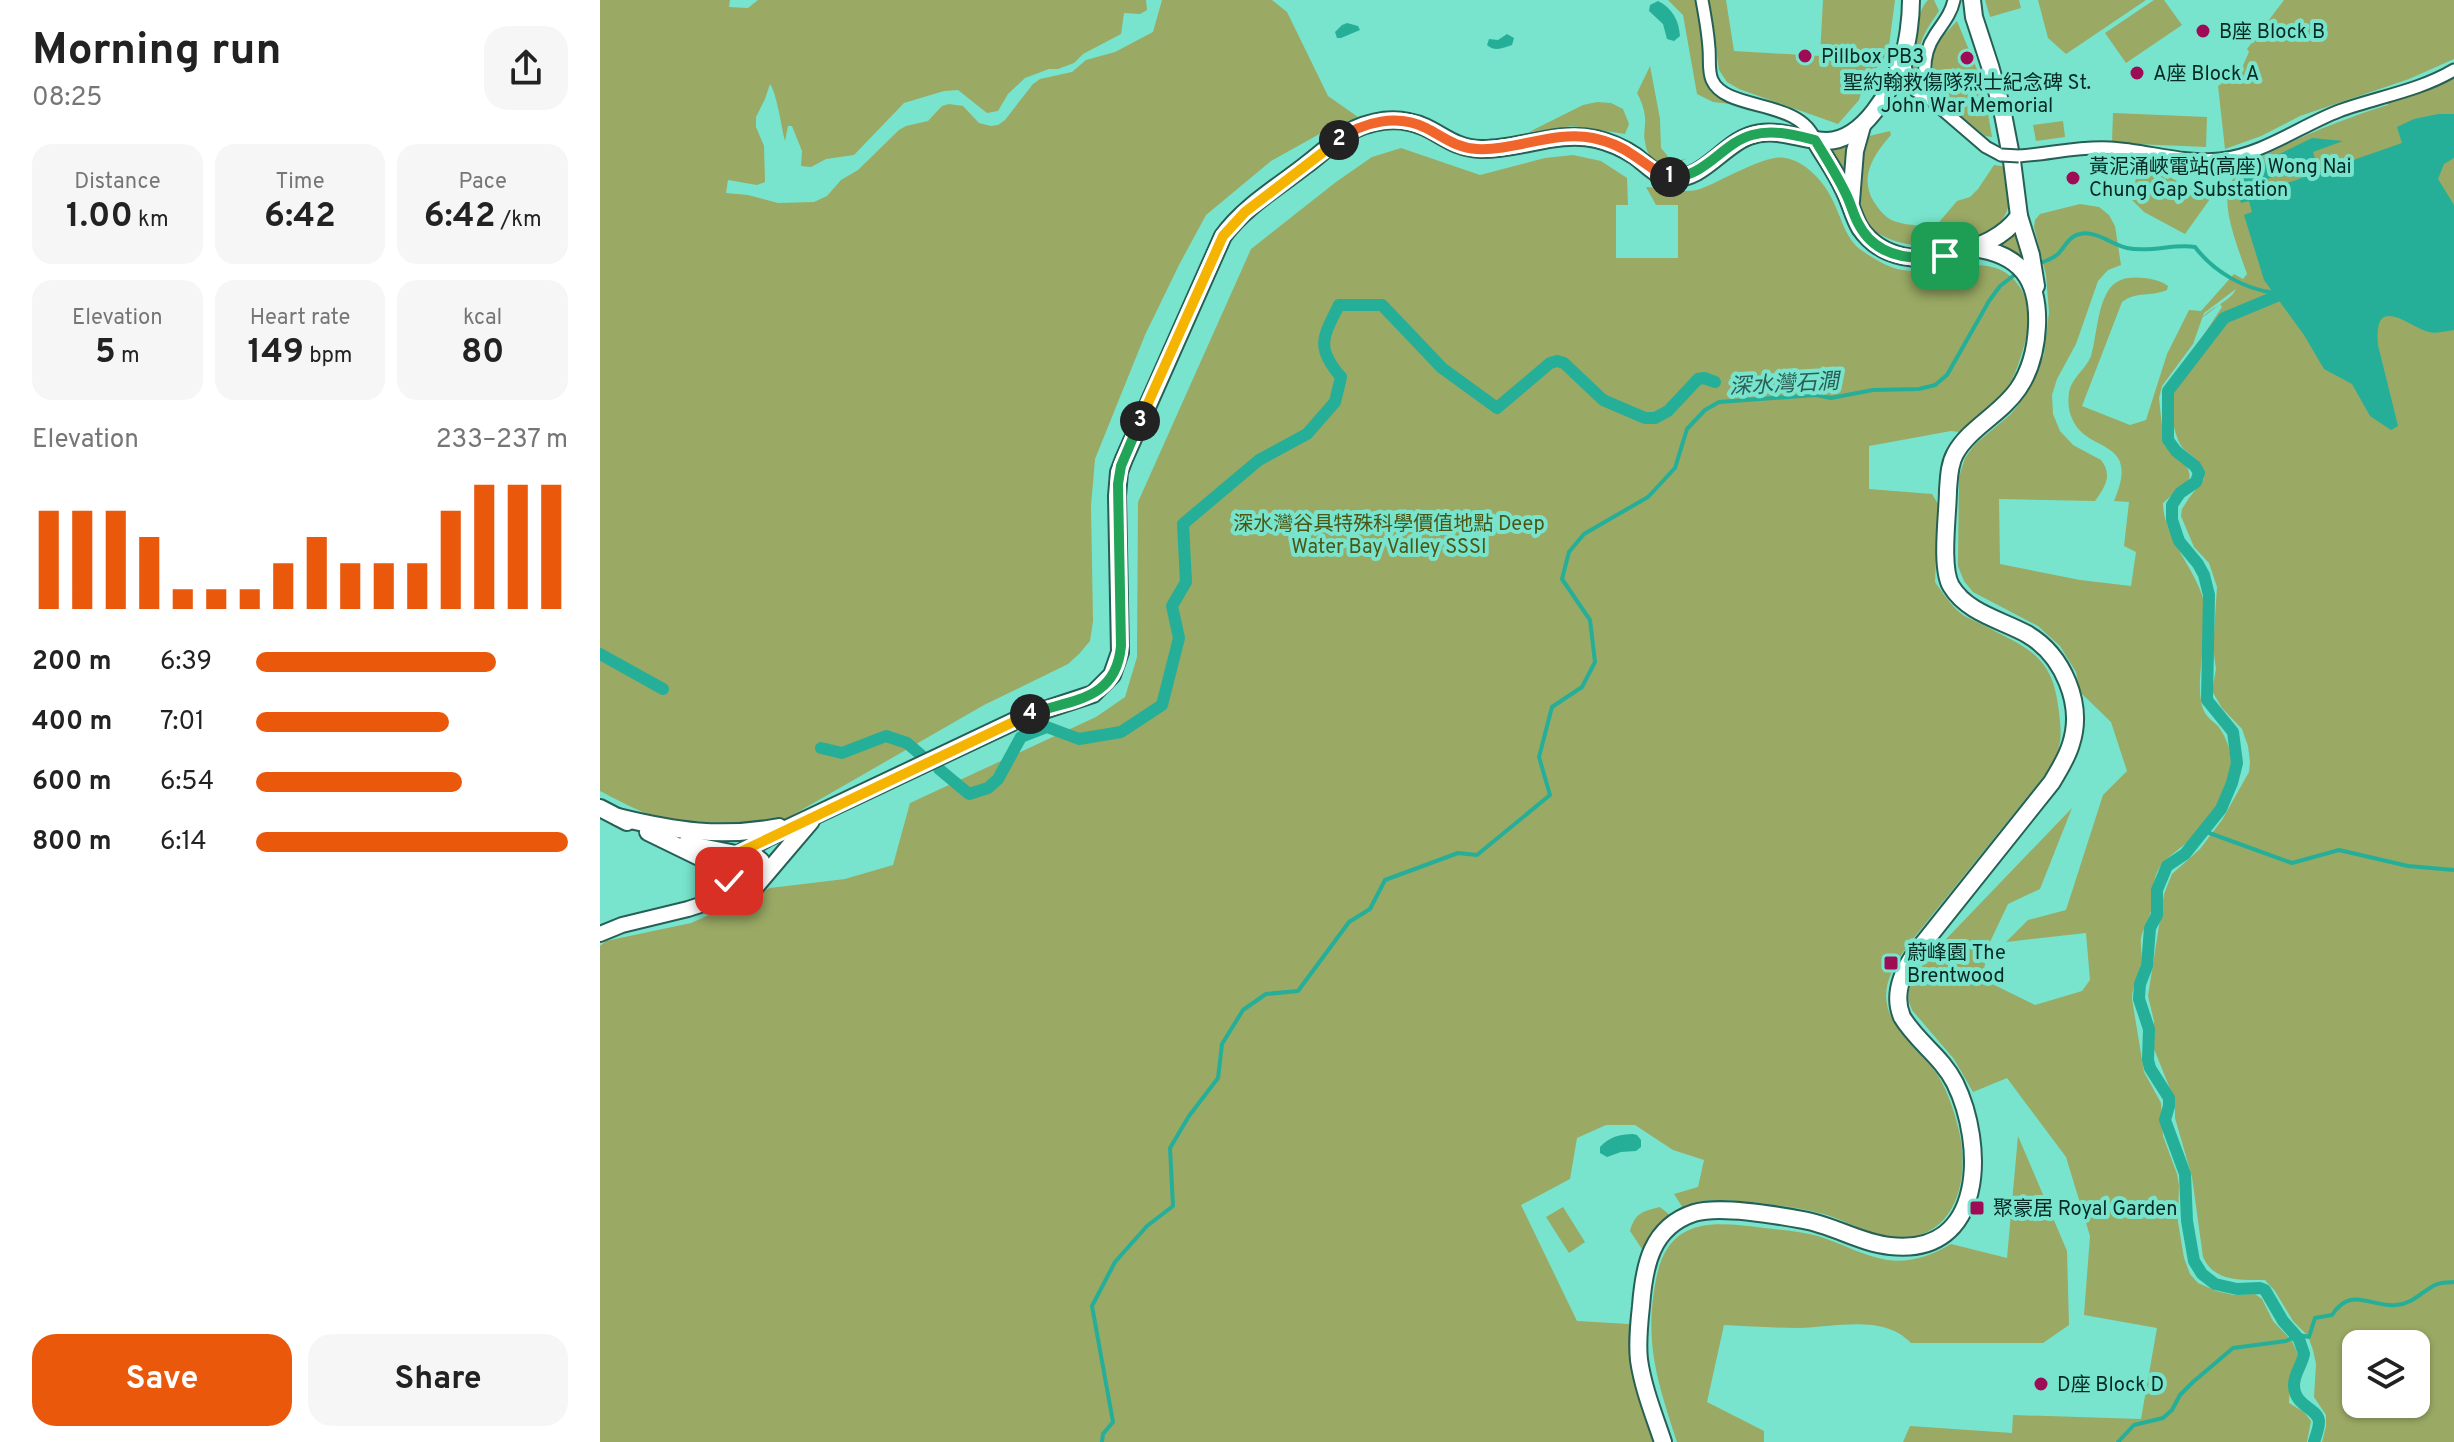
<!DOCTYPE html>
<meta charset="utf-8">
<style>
:root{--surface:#fff;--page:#f6f6f6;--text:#222;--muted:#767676;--accent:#ea580c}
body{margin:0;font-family:Overpass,"Noto Sans TC",sans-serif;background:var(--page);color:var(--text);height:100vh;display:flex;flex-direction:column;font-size:30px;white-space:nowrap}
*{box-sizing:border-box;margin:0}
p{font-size:26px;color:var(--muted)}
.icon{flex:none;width:44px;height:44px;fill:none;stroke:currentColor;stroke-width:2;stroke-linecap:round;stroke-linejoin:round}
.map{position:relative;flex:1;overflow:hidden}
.details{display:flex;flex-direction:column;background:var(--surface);width:600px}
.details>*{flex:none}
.fabs{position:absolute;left:1742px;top:1330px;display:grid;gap:16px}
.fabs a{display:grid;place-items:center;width:88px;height:88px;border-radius:16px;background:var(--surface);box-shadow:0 2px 6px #0004;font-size:40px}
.pin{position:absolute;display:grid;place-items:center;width:68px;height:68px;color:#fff;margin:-34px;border-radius:16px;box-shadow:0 4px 12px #0006}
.km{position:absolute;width:40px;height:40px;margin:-20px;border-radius:50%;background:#222;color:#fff;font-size:22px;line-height:40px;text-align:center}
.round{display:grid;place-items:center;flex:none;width:84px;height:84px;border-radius:24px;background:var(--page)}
.summary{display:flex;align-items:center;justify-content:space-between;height:136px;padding:0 32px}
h1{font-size:44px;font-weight:700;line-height:60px}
.figures{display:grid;grid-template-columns:repeat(3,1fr);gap:12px;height:136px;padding:8px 32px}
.figures div{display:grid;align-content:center;border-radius:20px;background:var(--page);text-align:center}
.figures b{font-size:34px;font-weight:700}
.figures small{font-size:22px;font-weight:400}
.figures p{font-size:22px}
.chart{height:224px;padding:16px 32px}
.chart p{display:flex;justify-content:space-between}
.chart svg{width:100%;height:144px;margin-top:8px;stroke:var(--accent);stroke-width:6}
.primary-button{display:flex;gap:16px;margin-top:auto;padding:16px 32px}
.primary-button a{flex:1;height:92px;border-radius:24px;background:var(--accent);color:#fff;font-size:32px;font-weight:700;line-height:92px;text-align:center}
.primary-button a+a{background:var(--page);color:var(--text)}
ul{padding:0 32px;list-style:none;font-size:26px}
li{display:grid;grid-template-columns:128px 96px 1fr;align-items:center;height:60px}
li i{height:20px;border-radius:10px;background:var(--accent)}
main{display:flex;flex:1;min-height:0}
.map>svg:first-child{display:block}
</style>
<main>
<section class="details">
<div class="summary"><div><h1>Morning run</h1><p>08:25</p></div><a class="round"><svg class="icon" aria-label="share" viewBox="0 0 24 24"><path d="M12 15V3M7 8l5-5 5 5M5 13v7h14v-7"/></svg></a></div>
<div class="figures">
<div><p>Distance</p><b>1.00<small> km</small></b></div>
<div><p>Time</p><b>6:42</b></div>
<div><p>Pace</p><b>6:42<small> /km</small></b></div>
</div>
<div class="figures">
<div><p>Elevation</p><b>5<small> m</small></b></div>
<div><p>Heart rate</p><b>149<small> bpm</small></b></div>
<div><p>kcal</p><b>80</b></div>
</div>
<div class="chart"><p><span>Elevation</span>233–237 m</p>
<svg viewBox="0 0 160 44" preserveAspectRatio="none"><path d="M5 44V14M15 44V14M25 44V14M35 44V22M45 44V38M55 44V38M65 44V38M75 44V30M85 44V22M95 44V30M105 44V30M115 44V30M125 44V14M135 44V6M145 44V6M155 44V6"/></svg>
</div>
<ul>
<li><b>200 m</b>6:39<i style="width:77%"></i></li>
<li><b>400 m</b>7:01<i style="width:62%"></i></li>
<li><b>600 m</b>6:54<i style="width:66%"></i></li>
<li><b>800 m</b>6:14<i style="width:100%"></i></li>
</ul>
<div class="primary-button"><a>Save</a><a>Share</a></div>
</section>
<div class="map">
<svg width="1854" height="1442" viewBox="0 0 1854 1442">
<rect width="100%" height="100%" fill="#78e4cd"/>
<g fill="#9aa964" fill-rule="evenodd">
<path d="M0,0H130L129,7L148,8L158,0H546L547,10L540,14L524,13L521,34L483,54L474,63L458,69H449L425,78L408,94L398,111L387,113L358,90L344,91L304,103L254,155L226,159L211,167L201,166L202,151L192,126H188L185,141C181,125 177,94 170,84L165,99L156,117V127L164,146L165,182L157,185L128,180L126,193L148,195L178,203L214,202L227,196L241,180L258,170L299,130L306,126L328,121L342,106L349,104L363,106L379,123L391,126L398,125L405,120L433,84L440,79L472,72L486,60L515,52L553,32L562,0H672L687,12L728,96L758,117L732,127L671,161L606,215L579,265L545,335L495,459L491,506L493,621L490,641L479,654L468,664L384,705L184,820L111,828L84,820L83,822C52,819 27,805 0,791Z"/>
<path d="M1068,0H1095C1098,14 1101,29 1102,44C1104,78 1099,95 1139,105L1113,102L1097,94L1083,15Z"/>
<polygon points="1109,0 1126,0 1134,51 1220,56 1223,0 1295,0 1288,53 1263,86 1259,100 1238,124 1139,89 1127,82 1119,70"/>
<path d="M1328,0H1334L1339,11C1322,35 1315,49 1318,78H1312C1306,60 1315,13 1328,0Z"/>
<polygon points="1385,0 1419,0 1421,8 1390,17"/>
<polygon points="1438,0 1546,0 1466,54 1448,38"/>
<polygon points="1554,0 1564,0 1582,25 1526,63 1505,33"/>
<polygon points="1684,0 1854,0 1854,59 1809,79 1700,116 1661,136 1625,149 1618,86 1641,70 1649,52 1647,49"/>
<polygon points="1357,21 1383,84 1392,137 1385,136 1348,105 1333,69 1331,58 1333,47"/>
<path d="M1050,66L1060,119L1061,148L1070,159L1078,161L1087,158C1069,171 1048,166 1045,142C1043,134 1046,125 1045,117C1044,108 1041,100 1037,93Z"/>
<path d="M1854,72V1442H1722L1726,1426V1415L1714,1397L1716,1364L1713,1350L1708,1336L1693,1321L1675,1291L1665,1280C1641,1280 1614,1282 1603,1257L1592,1177L1575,1118V1101L1554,1049V1021L1548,996L1564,894L1572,874L1600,849L1622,820L1649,772L1650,762L1648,746L1642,729L1622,708L1612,691L1616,669L1613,648L1617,587L1609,563L1594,547L1581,516L1582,509L1589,498L1604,479C1604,462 1595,459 1584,449C1575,442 1567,400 1570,388C1572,384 1574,380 1576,377L1622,307L1620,304L1602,318C1612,306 1630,302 1636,289L1604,313L1593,344L1562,386L1559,398L1564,445C1574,455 1593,465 1589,480L1563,503C1563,536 1594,567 1603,598C1611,626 1591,690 1605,713C1608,718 1614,722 1618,726C1626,736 1632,753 1631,766C1628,794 1609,820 1590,840C1581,848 1570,855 1562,864C1551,878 1554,894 1551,911C1549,921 1542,929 1541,939C1540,947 1543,956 1541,964C1539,977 1532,985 1532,999L1544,1072L1561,1103L1563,1136L1577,1174L1579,1185L1578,1222L1584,1258L1590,1274L1598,1283L1616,1291L1634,1295L1655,1294L1662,1299L1673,1321L1692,1341L1698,1355L1690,1378L1689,1403L1704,1412L1711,1421L1707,1442H1303L1310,1426L1412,1433L1413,1415L1541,1419L1557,1328L1484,1315L1490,1236L1466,1157L1407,1078L1373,1092L1354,1059L1312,1010L1308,999L1309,990L1314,978L1327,959L1472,808L1440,889L1408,904L1389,944L1382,979L1435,1005L1482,991L1490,980L1486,933L1406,942L1428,920L1466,910L1503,795L1527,771L1511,722L1480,692L1476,672L1460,646L1438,626L1373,592L1364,581L1358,566L1359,477L1365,458L1375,444L1410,415L1419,404L1433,381L1444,355L1449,312L1446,275L1434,227L1435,220L1440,214L1480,204L1499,207L1509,215L1515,226L1521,265L1508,270L1498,281L1476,344L1457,379L1452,395L1453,414L1460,431L1473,445L1501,460C1513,475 1505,487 1495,501L1399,499L1400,564L1480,580L1531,586L1536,552L1524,546L1529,502L1514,501C1542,435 1485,456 1471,416C1468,408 1468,400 1469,392C1472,377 1486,369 1491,356C1497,335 1497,309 1508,291C1512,284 1520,279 1528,278C1539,276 1561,279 1568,286L1567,290C1551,297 1536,291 1522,302L1482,406L1530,425L1546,420L1567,354L1589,310L1601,311L1634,274L1643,279L1647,274C1640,253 1620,206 1630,184C1642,156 1756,114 1788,105L1786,99ZM1756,1344H1816V1404H1756Z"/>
<polygon points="997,102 1011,103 1023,109 1029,124 1025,134 973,126 929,132 983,105"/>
<polygon points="1513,113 1607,117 1606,147 1512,143"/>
<polygon points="1463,121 1465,137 1436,141 1433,125"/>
<path d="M1290,131L1291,135C1275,153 1258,177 1274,202C1280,211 1286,219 1297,222C1309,226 1323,225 1335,227L1357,201L1370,197L1378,189L1394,165L1407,167C1408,183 1413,201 1405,215C1381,256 1280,258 1259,213C1255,206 1256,167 1259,158C1261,151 1265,143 1269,136Z"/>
<path d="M1253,139L1247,188L1223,147C1236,149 1243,146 1253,139Z"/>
<path d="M801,148L880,175L945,158L973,155L1001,161L1027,178L1028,205H1016V258H1078V205H1056L1046,187C1062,188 1085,194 1100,189C1121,182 1165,154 1185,158C1206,161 1225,183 1233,201C1242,219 1246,241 1264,252C1276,260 1289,268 1302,270C1341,277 1395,245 1421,289C1428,302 1431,314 1428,329C1423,352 1416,378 1401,397C1390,410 1372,421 1359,432L1351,431L1269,446V489L1332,494L1338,504L1335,582C1342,592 1352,607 1363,615C1369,619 1378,622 1385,626C1431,650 1453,656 1459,712C1462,738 1462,748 1448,771L1308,945C1278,987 1278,1009 1313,1047C1321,1056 1330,1064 1337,1074C1348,1092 1354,1110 1359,1131C1371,1181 1354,1245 1290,1237C1268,1234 1248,1222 1227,1215C1201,1207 1139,1199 1112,1200C1101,1200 1092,1203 1083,1208L1074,1194L1098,1187L1104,1160L1073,1150L1035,1125H1006L977,1138L970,1179L921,1205L977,1321L1029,1324C1027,1367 1040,1402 1053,1442H0V946L6,941L91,923L170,888L245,879L293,865L310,803L496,717L525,697L537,657L538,502L651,249L736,182L772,157Z"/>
<polygon points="1538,170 1566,175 1610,199 1585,234 1544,212 1531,199"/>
<polygon points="1417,230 1424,267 1391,248 1408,239"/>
<path d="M1418,1136L1467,1251L1469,1325L1443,1343H1311C1284,1314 1235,1327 1199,1328C1174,1328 1149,1326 1124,1325L1107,1402L1164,1431V1442H1077C1057,1381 1043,1340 1057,1275C1070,1216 1116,1222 1164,1228C1182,1230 1200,1231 1218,1236C1241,1243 1263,1256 1287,1260C1310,1263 1331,1256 1351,1244L1407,1258Z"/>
<polygon points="963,1207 985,1242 969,1253 946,1217"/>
<path d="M1060,1207L1071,1216L1053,1231L1044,1252L1030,1231C1035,1213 1043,1211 1060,1207Z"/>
</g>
<g fill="#25af99">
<path d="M1058,1C1072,8 1079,20 1080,36L1074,41L1067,39L1063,24L1049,11L1050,5Z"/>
<polygon points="747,23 758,26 760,30 741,38 737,38 735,32 742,25"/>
<path d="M907,34L914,38L912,45C904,48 894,52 887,45L889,39L898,40Z"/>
<path d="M1838,114H1854V158L1844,164L1838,179L1854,205V330C1846,331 1837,334 1829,332C1809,327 1773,292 1778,345L1798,426L1791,430L1770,416L1752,384L1724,369L1704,335L1664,280L1644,215L1652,212L1649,201L1641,203L1638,192L1640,181L1653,167L1712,138L1743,141L1713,152L1716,162L1667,179L1670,189L1802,143L1797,127L1814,119Z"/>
<path d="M1033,1134L1037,1135L1041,1140V1147L1036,1151L1021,1152L1007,1157L1000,1153V1147C1009,1137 1020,1134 1033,1134Z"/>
</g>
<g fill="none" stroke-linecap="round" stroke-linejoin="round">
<g stroke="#25af99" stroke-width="4">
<path d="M1436,264C1444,262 1451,260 1458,254C1465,247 1469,236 1480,234C1495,230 1513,245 1527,248C1552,253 1574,243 1595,247C1614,272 1644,289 1675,293"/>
<polyline points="1601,830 1692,863 1739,850 1808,866 1854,870"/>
<polyline points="502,1442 503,1434 513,1422 492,1306 515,1262 547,1226 573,1206 570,1148 589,1116 618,1078 622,1044 643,1010 666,994 698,991 749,922 770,909 785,880 858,853 877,855 950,795 939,757 952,707 982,687 995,662 990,620 962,579 969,552 984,534 1048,497 1075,468 1087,429 1105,410 1119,402 1216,395 1231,398 1273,390 1319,389 1335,385 1347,375 1389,301 1400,286 1417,273"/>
<path d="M1518,1442L1534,1425L1563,1418L1572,1410L1580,1395L1593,1382L1633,1348L1686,1341L1699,1335L1709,1337L1715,1318L1732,1315C1752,1285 1771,1308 1796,1305C1813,1304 1821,1292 1835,1285C1841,1282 1847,1283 1854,1282"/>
</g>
<g stroke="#25af99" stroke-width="12">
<path d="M1677,296L1624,318L1568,391V440L1576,451L1595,466L1599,473L1596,482L1580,493L1572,505V520L1579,541L1598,564L1604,575L1609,595L1607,700L1633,732L1637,763L1632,783L1621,809L1585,854L1567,866L1557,890V915L1550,928L1547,966L1540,984L1539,999L1549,1029L1548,1060L1550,1068L1569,1098V1106L1565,1120L1585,1174L1587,1221L1594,1261L1602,1274L1615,1284L1637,1289L1660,1288L1665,1290L1683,1321L1699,1339L1704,1354C1702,1365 1694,1374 1694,1385C1694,1407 1719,1408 1719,1422C1719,1428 1716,1436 1714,1442"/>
<polyline points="0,654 63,689"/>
<polyline points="221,748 242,753 286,736 307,743 321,755"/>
<path d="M339,769L369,794L388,788L398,779L421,737L447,727L479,739L521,732L562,705L579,638L572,606L586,582L583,524L659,460L707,434L735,402L741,377C715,347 723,337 739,305H782L842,368L897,408L950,363L957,361L964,363L1003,400L1045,418H1055L1068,411L1098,379L1104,378L1115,382"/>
</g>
<g stroke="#266055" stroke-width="15">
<g id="minor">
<path d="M1102,0C1105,16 1108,32 1109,49C1110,59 1108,71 1112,80C1126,112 1199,98 1215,140"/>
<polyline points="1304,61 1308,79 1316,91 1329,98 1386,147 1401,155"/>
<path d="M1329,98C1323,77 1322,54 1335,35C1343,23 1351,14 1354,0"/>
<path d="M1419,156C1450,154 1479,146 1510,148C1547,150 1583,163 1620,159C1662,155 1700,126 1739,111C1777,97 1819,91 1854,70"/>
</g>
</g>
<g stroke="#266055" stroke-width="18">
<polyline id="tertiary" points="0,934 22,925 88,909 149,889"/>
</g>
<g stroke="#266055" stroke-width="20">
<g id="secondary">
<polyline points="1372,0 1374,17 1390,66 1402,109 1412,161 1419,216 1431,255 1436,286"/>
<path d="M1215,140C1224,156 1235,171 1243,188C1250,201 1253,216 1260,228C1282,260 1321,263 1356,253C1380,246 1403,238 1419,216"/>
<polyline points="1251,201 1255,151 1262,126"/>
<polyline points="0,808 27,822"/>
<path d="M18,817C75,831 121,838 179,827"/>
<polyline points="48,832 126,870"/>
<polyline points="86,844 136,854"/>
<path d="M142,852L167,838L423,717L493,694L512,675L520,652L517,496L519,472L524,459L623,236C644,207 678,187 706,165C722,153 737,138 755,129C771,122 791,118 809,122C837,127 848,148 881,149C919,150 958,130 996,139C1009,142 1023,148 1035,156C1046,164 1056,176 1070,178C1101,182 1123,145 1149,136C1176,126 1201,141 1227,141C1264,140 1291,90 1302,60C1308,43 1311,18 1311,0"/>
<path d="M164,875L161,861L150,852C114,852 123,899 155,887L211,821"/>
<path d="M1063,1442C1054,1415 1043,1388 1039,1360C1037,1342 1039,1324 1041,1306C1044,1266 1051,1227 1094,1213C1120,1205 1176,1215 1203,1220C1233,1225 1260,1243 1290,1246C1386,1257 1385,1144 1355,1083C1342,1057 1317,1042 1302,1017C1293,996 1302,973 1314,955L1452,782C1459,770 1467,758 1471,744C1484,704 1463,655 1427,634C1402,620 1367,613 1351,586C1340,567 1348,513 1348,490C1349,478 1349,465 1355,454C1369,428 1401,414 1418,389C1431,370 1436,349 1437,326C1439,280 1421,254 1373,248"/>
</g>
</g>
<use href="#minor" stroke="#fff" stroke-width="11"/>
<use href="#tertiary" stroke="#fff" stroke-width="14"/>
<use href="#secondary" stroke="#fff" stroke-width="16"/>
<g stroke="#266055" stroke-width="15" stroke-linecap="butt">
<polyline id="minor-bridge" points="1401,155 1419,156"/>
</g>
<use href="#minor-bridge" stroke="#fff" stroke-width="11"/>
</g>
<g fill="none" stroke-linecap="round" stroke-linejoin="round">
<g stroke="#fff" stroke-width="16">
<path id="split-1" d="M1070,177C1104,179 1122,143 1152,135C1173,129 1194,135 1215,140C1226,158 1237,175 1246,194C1251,204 1253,214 1258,223C1275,257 1311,261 1345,256"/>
</g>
<g stroke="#fff" stroke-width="16">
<path id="split-2" d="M739,140C763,121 798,114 826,128C844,137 856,148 877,149C915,151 955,130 993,138C1007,141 1022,147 1033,155C1046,163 1055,173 1070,177"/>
</g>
<g stroke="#fff" stroke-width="16">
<polyline id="split-3" points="540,421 623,236 645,212 739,140"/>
</g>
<g stroke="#fff" stroke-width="16">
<path id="split-4" d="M430,714C472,699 516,701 521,646L518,484L521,466L540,421"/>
</g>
<g stroke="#fff" stroke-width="16">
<path id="split-5" d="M129,881C124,870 127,861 136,854L430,714"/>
</g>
<use href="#split-1" stroke="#22a559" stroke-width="10"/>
<use href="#split-2" stroke="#f0652b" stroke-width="10"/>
<use href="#split-3" stroke="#f5b400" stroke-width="10"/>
<use href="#split-4" stroke="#22a559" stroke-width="10"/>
<use href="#split-5" stroke="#f5b400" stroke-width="10"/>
</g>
<g fill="#9e0c56" stroke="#78e4cd" stroke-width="3">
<circle cx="1603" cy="31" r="8"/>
<circle cx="1205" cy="56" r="8"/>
<circle cx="1367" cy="58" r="8"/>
<circle cx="1537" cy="73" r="8"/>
<circle cx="1473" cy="178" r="8"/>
<rect x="1283" y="955" width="16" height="16" rx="4"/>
<rect x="1369" y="1200" width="16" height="16" rx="4"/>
<circle cx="1441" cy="1384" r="8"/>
</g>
<g text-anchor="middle" stroke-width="8" stroke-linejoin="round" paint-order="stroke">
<g font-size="20" fill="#052923" stroke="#78e4cd" text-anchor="start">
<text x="1619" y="38">B座 Block B</text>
<text x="1221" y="63">Pillbox PB3</text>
<text x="1553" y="80">A座 Block A</text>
<text x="1367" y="89" text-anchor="middle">聖約翰救傷隊烈士紀念碑 St.<tspan x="1367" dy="23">John War Memorial</tspan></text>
<text x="1489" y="173">黃泥涌峽電站(高座) Wong Nai<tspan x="1489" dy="23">Chung Gap Substation</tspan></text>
<text x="1307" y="959">蔚峰園 The<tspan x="1307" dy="23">Brentwood</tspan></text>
<text x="1393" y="1215">聚豪居 Royal Garden</text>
<text x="1457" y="1391">D座 Block D</text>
</g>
<g font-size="20" fill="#4b5614" stroke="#78e4cd">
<text x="789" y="530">深水灣谷具特殊科學價值地點 Deep<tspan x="789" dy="23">Water Bay Valley SSSI</tspan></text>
</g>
<g font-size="22" font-style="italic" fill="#2b5f55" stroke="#78e4cd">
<text transform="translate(1184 383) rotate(-3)" y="8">深水灣石澗</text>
</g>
</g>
</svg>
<div class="fabs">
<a><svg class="icon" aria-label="layers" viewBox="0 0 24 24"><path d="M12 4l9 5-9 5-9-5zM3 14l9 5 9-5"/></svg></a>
</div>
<div class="pin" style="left:1345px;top:256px;background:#1e9e55"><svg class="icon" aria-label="arrive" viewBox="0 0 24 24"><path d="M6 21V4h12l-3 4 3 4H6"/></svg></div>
<div class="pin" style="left:129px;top:881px;background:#d93025"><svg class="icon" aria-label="check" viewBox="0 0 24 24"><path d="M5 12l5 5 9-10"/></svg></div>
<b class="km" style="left:1070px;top:177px">1</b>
<b class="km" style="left:739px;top:140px">2</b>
<b class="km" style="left:540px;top:421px">3</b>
<b class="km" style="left:430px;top:714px">4</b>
</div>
</main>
